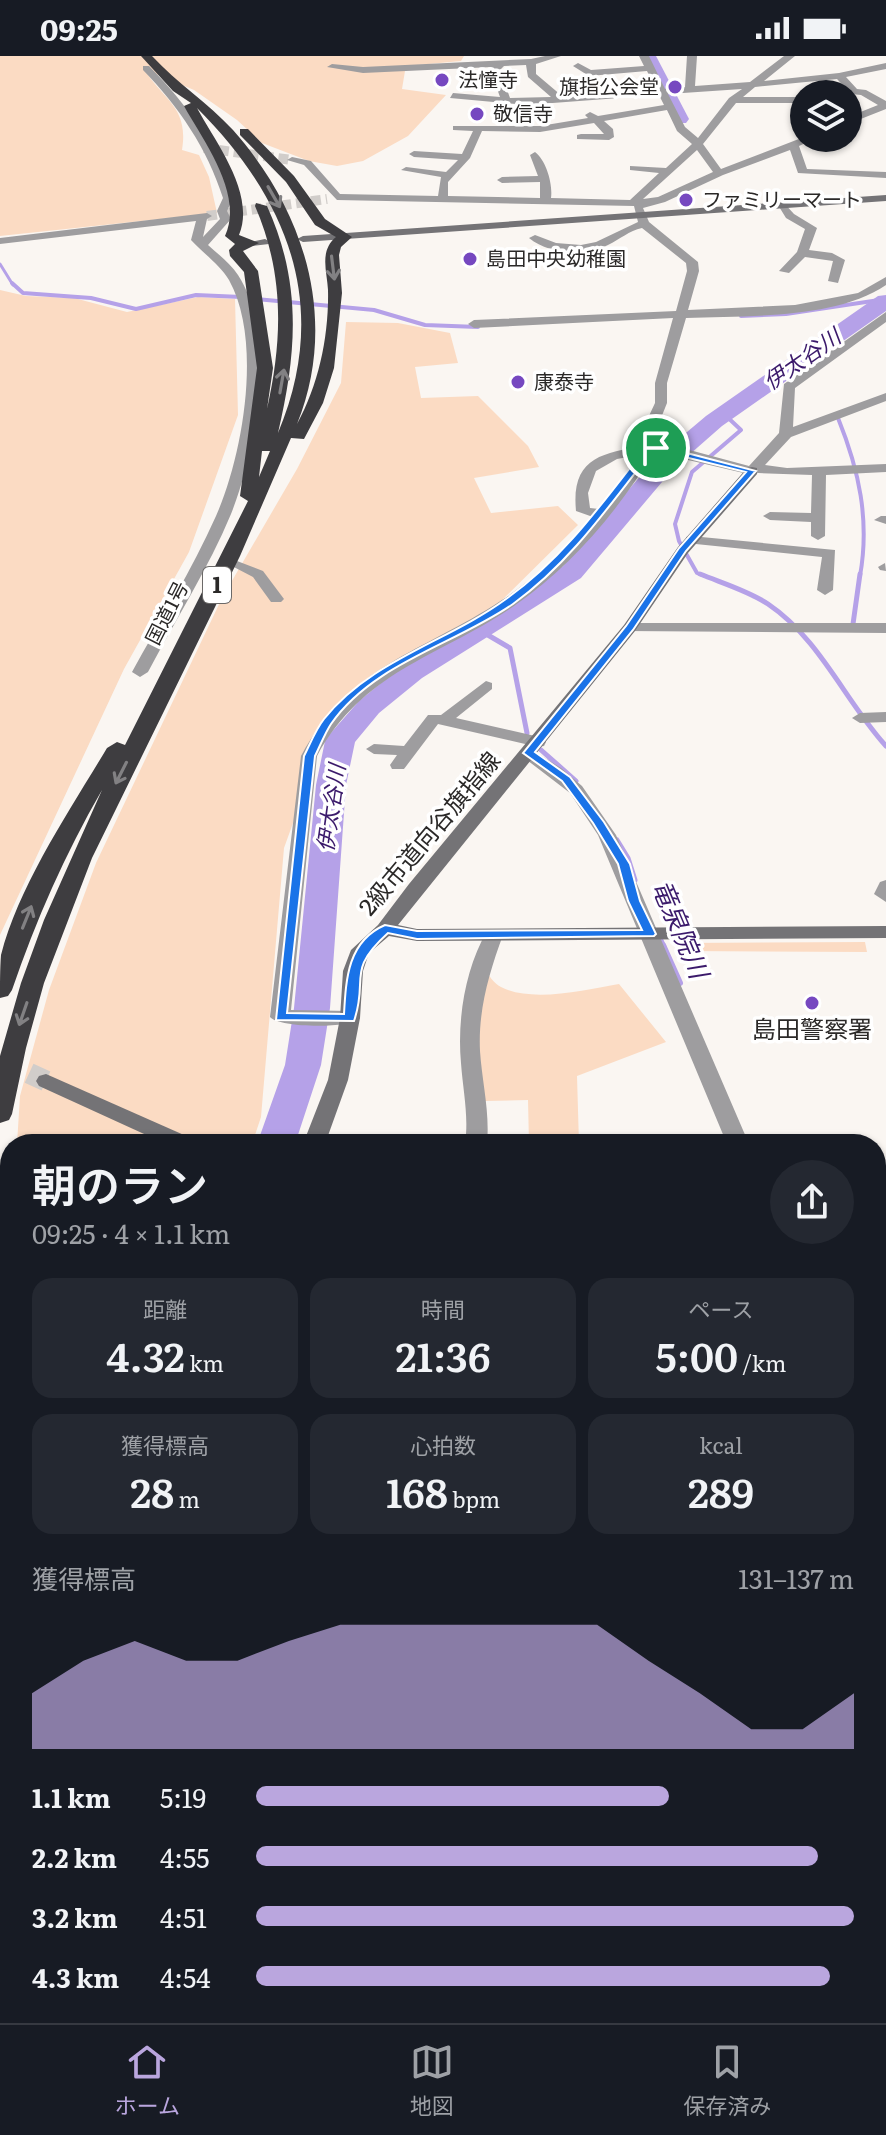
<!DOCTYPE html>
<html lang="ja">
<meta charset="utf-8">
<style>
:root{--surface:#171b24;--page:#242831;--text:#f1f3f6;--muted:#9ea1a6;--line:#363941;--accent:#baa6de}
body{margin:0;font-family:Literata,"Noto Sans JP",serif;background:var(--page);color:var(--text);height:100vh;display:flex;flex-direction:column;font-size:30px;white-space:nowrap}
*{box-sizing:border-box;margin:0}
p{font-size:26px;color:var(--muted)}
.icon{flex:none;width:44px;height:44px;fill:none;stroke:currentColor;stroke-width:2;stroke-linecap:round;stroke-linejoin:round}
.map{position:relative;flex:1;overflow:hidden}
.details{position:absolute;left:0px;top:1078px;width:886px;height:890px;display:flex;flex-direction:column;background:var(--surface);border-radius:32px 32px 0 0;box-shadow:0 2px 6px #0004}
.details>*{flex:none}
.tools{position:absolute;left:790px;top:24px;display:grid;gap:16px}
.tools a{display:grid;place-items:center;width:72px;height:72px;border-radius:50%;background:var(--surface);box-shadow:0 2px 6px #0004;font-size:40px}
.pin{position:absolute;display:grid;place-items:center;width:68px;height:68px;color:#fff;margin:-34px;border:4px solid #fff;border-radius:50%;box-shadow:0 2px 8px #0007}
.round{display:grid;place-items:center;flex:none;width:84px;height:84px;border-radius:42px;background:var(--page)}
.summary{display:flex;align-items:center;justify-content:space-between;height:136px;padding:0 32px}
h1{font-size:44px;font-weight:600;line-height:60px}
.stats{display:grid;grid-template-columns:repeat(3,1fr);gap:12px;height:136px;padding:8px 32px}
.stats div{display:grid;align-content:center;border-radius:20px;background:var(--page);text-align:center}
.stats b{font-size:40px;font-weight:600}
.stats small{font-size:22px;font-weight:400}
.stats p{font-size:22px}
.chart{height:224px;padding:16px 32px}
.chart p{display:flex;justify-content:space-between}
.chart svg{width:100%;height:144px;margin-top:8px;fill:var(--accent);opacity:.7}
ul{padding:0 32px;list-style:none;font-size:26px}
li{display:grid;grid-template-columns:128px 96px 1fr;align-items:center;height:60px}
li i{height:20px;border-radius:10px;background:var(--accent)}
.status{display:flex;justify-content:space-between;align-items:center;height:56px;padding:0 40px;background:var(--surface);direction:ltr}
.status svg{height:22px;fill:currentColor}
.menu{display:flex;justify-content:space-around;align-items:center;height:112px;border-top:2px solid var(--line);background:var(--surface);font-size:22px;color:var(--muted)}
.menu a{display:grid;justify-items:center;gap:4px}
.menu .selected{color:var(--accent)}
.map>svg:first-child{display:block}
</style>
<div class="status"><b>09:25</b><svg viewBox="0 0 49 12"><path d="M0 12V9h3v3zM5 12V6h3v6zM10 12V3h3v9zM15 12V0h3v12zM26 1h20v11H26zM47 4h2v5h-2z"/></svg></div>
<div class="map">
<svg width="886" height="1967" viewBox="0 0 886 1967">
<rect width="100%" height="100%" fill="#faf6f2"/>
<g fill="#fbdbc3">
<path d="M0,0H464L461,5L375,13L405,15L402,33L446,39L408,80L363,105L337,110L309,105L262,87L237,64L194,34L144,13C164,45 189,51 182,94L199,99L209,121L217,157L0,180Z"/>
<polygon points="0,234 26,240 74,242 127,256 198,241 235,243 238,359 189,496 124,613 0,879"/>
<polygon points="346,266 398,267 450,277 458,307 415,311 421,342 478,340 528,390 539,411 474,422 491,457 558,450 578,469 493,553 396,609 327,673 284,792 261,1061 252,1088 17,1088 20,1040 49,934 96,807 222,542 297,413 341,327"/>
<polygon points="865,886 867,896 683,895 680,887"/>
<path d="M484,912C488,918 494,928 501,931C531,947 586,934 619,928L666,986L577,1020L579,1088H529L528,1044L485,1045L476,1006Z"/>
</g>
<g fill="none" stroke-linecap="round" stroke-linejoin="round">
<polyline stroke="#b5a1e8" stroke-width="3" points="0,208 13,229"/>
<g stroke="#b5a1e8" stroke-width="4">
<polyline points="12,227 23,237 91,242 136,253 196,239 241,241"/>
<polyline points="256,243 374,254 425,269 478,271"/>
<polyline points="741,260 786,258 886,243"/>
<path d="M838,362C859,414 870,464 860,520"/>
<polyline points="705,520 697,517 679,485 675,468 692,416 741,374 724,358"/>
</g>
<g stroke="#b5a1e8" stroke-width="5">
<path d="M700,518C722,527 749,535 768,548C820,583 845,645 886,690"/>
<polyline points="853,568 860,518"/>
<polyline points="481,575 510,592 527,677"/>
<polyline points="541,694 576,725"/>
<polyline points="617,784 628,802 635,824"/>
<polyline points="660,882 664,891"/>
</g>
<polyline stroke="#b5a1e8" stroke-width="6" points="663,889 680,927"/>
<g fill="#b5a1e8" fill-rule="evenodd">
<polygon points="640,0 656,0 689,63 686,67 674,67"/>
<polygon points="886,239 886,255 722,370 673,413 581,522 422,622 379,657 355,686 346,729 330,952 321,1009 295,1088 257,1088 285,1009 294,952 316,729 325,685 329,679 359,645 402,610 563,510 655,403 706,360 878,240"/>
</g>
<g stroke="#d1cdca" stroke-width="10" stroke-dasharray="10 5" stroke-linecap="butt">
<polyline points="204,92 292,104"/>
<polyline points="207,160 327,143"/>
</g>
<polyline stroke="#d1cdca" stroke-width="21" stroke-dasharray="21 11" stroke-linecap="butt" points="0,1004 46,1025"/>
<g fill="#9e9d9f" fill-rule="evenodd">
<path d="M545,0H561L536,8V18L562,40L656,33L647,15L589,20L573,10L578,7L591,14L644,10L639,0H649L665,33L685,31L687,0H697L695,30L750,26L784,0H795L764,25L839,17L886,7V13L846,21L857,33L866,34L886,45V53L848,68V61L878,49L861,39L851,38L837,23L755,31L743,41H804V47H736L703,88L721,113L804,81L816,82L799,90L807,113L886,116V122L798,117L790,94L723,119L665,146L643,152L649,166L698,206L699,215L688,254L795,249L858,237L886,221V229C834,264 747,259 686,262L667,327V347L655,377L656,385L749,410L779,377L784,328L886,256V266L795,332L793,371L886,337V345L791,381L765,409L787,412L886,408V416L826,419L825,480L818,484L811,480V466L770,464L763,460L770,456L811,457L812,419L758,417L752,419L654,396C618,455 571,511 514,550C439,601 364,614 317,700L291,954L350,955L360,962C351,973 279,972 270,961L301,700C352,607 420,598 502,544C536,522 566,492 593,461L576,455C571,403 600,397 644,390L641,377L655,347V327L673,262L474,272L468,268L474,264L676,255L687,215L686,207L642,172C629,175 620,183 608,189C584,200 550,199 529,182L535,179L556,187L581,189L596,186L638,166L634,150L337,144L304,109L287,104L292,101L311,105L340,138L438,140L441,121L401,114L406,111L446,116L458,104L414,101L409,98L414,95L462,98L473,75L453,74V70H540L588,62L585,59L590,56L598,60L664,49L659,39L526,49L450,42L453,37L500,41L490,13L492,11L363,17L327,11L332,8L363,11L531,3ZM526,9L528,21L551,41L510,42L500,14L504,10ZM742,33L729,42L698,82L685,71L668,38ZM667,54L677,75L692,88L666,112L630,110V114L659,117L630,144L551,142C553,128 546,104 535,96L530,99L538,120L502,121L497,124L502,127L540,126V142L448,140V126L470,102L482,75L540,76L594,67L604,78H581L577,79V83L609,84L614,81L613,73L604,65ZM697,94L713,116L658,141L643,143ZM639,399L599,453L590,452L588,437L596,415L617,403Z"/>
<path d="M143,10H149C187,48 217,91 233,142L227,155L231,163L208,189C218,198 231,208 238,219C277,279 256,396 231,458C209,511 175,565 148,616L140,621L132,616C160,565 192,514 216,460C243,399 263,285 229,224C220,209 203,197 191,184L196,165L0,188V182L207,157L212,160L207,163L203,181L220,163L217,155L223,142C207,92 179,51 143,14Z"/>
<polygon points="783,146 794,158 817,172 809,194 832,197 845,204 838,227 828,225 833,205 805,201 789,217 779,215 797,196 805,173 786,162 778,149"/>
<polygon points="881,460 886,460 886,468 874,464"/>
<polygon points="691,480 835,494 833,534 825,539 817,534 822,501 686,487 686,481"/>
<polygon points="237,505 263,515 284,543 281,546 271,546 253,521 230,509"/>
<polygon points="885,507 886,515 880,514 878,511"/>
<polygon points="630,567 886,567 886,577 625,575 625,569"/>
<polygon points="486,625 492,627 492,633 456,662 544,682 546,686 544,690 538,691 438,668 404,713 392,713 390,709 397,699 374,698 366,693 374,688 404,690 428,659 441,659"/>
<polygon points="886,656 886,666 860,667 852,662 860,657"/>
<polygon points="529,692 561,712 582,730 616,779 749,1088 727,1088 598,779 570,737 523,701 521,697 523,693"/>
<polygon points="886,824 886,846 874,838 880,826"/>
<path d="M494,873L503,879C489,917 478,954 480,995C482,1026 490,1056 487,1088H465C469,1060 463,1035 461,1007C457,964 465,913 487,875Z"/>
<polygon points="10,1402 10,1428 0,1433 0,1407"/>
<rect x="876" y="1531" width="10" height="24"/>
<polygon points="154,1958 184,1958 186,1967 156,1967"/>
<rect x="375" y="1958" width="30" height="9"/>
<polygon points="689,1958 719,1958 720,1967 690,1967"/>
</g>
<g fill="#747376" fill-rule="evenodd">
<polygon points="886,139 886,145 303,186 297,183 303,180"/>
<polygon points="265,183 271,186 269,188 252,190 246,187"/>
<polygon points="752,411 757,412 757,418 688,497 635,575 398,869 417,873 886,870 886,882 417,885 389,880 369,897 363,915 360,962 348,1024 325,1088 303,1088 328,1024 340,962 343,915 351,894 378,869 409,828 624,569 678,491 747,412"/>
<polygon points="46,1018 193,1083 197,1088 166,1088 39,1030 36,1025 39,1020"/>
<rect x="876" y="1708" width="10" height="28"/>
<polygon points="10,1831 10,1861 0,1865 0,1835"/>
</g>
<g fill="#3e3d40" fill-rule="evenodd">
<path d="M141,0H152C177,27 208,47 233,74C305,155 339,264 297,368C319,328 329,279 328,234C327,215 319,195 336,181L315,169L286,126L240,79V73H248L294,120L325,163L352,181L341,191L339,199L342,237L334,312L323,347L304,383L291,382L240,500L92,802L44,927L26,992L12,1058L9,1064L0,1067V1000L21,927L44,864L102,734C65,798 36,864 12,934L8,940L0,942C0,928 0,912 1,899C19,829 70,754 107,692L117,686L125,689L248,445L240,440L257,312L244,216L230,200L229,194L235,188L225,180C244,138 204,86 184,50L191,47L173,35ZM197,52C289,144 331,251 278,377C297,296 302,227 267,150L256,147L255,150C284,217 283,282 267,353L273,312L258,215L243,195L259,187L239,179C256,138 216,87 197,52ZM262,395H270L259,421Z"/>
<polygon points="0,1313 10,1317 10,1412 0,1408"/>
<polygon points="0,1614 10,1618 10,1719 0,1715"/>
<polygon points="23,1958 59,1958 61,1967 23,1967"/>
<polygon points="70,1958 106,1958 108,1967 70,1967"/>
</g>
</g>
<defs><path id="oneway-shaft" d="M-6 0H5M1.5-3L5.5 0L1.5 3" fill="none" stroke-width="1.6" stroke-linecap="round" stroke-linejoin="round" transform="scale(2)"/></defs>
<g stroke="#828183">
<use href="#oneway-shaft" transform="translate(274 141) rotate(60)"/>
<use href="#oneway-shaft" transform="translate(333 212) rotate(83)"/>
<use href="#oneway-shaft" transform="translate(282 325) rotate(-80)"/>
<use href="#oneway-shaft" transform="translate(121 717) rotate(117)"/>
<use href="#oneway-shaft" transform="translate(27 861) rotate(-68)"/>
<use href="#oneway-shaft" transform="translate(23 958) rotate(109)"/>
</g>
<path fill="#1a73e8" stroke="#fff" stroke-width="2" fill-rule="evenodd" d="M656,389L756,415L686,495L633,574L535,696L570,721L604,766L630,808L640,845L656,878L654,880L417,883L388,877C345,916 369,922 354,965L276,964L304,700C310,688 316,673 324,663C371,604 447,586 506,543C564,502 603,446 646,391ZM656,394L746,416L679,492L626,570L523,697L562,725L593,767L618,808L628,845L642,874L417,875L385,869C348,885 346,922 344,958L287,957L315,700C320,690 325,677 331,668C373,607 456,588 513,548C570,507 609,450 652,395Z"/>
<g fill="#7648c0" stroke="#fff" stroke-width="3">
<circle cx="442" cy="24" r="8"/>
<circle cx="675" cy="31" r="8"/>
<circle cx="477" cy="58" r="8"/>
<circle cx="686" cy="144" r="8"/>
<circle cx="470" cy="203" r="8"/>
<circle cx="518" cy="326" r="8"/>
<circle cx="812" cy="947" r="8"/>
</g>
<g text-anchor="middle" stroke-width="7" stroke-linejoin="round" paint-order="stroke">
<g font-size="20" fill="#2b2928" stroke="#fff" text-anchor="start">
<text x="458" y="31">法憧寺</text>
<text x="659" y="38" text-anchor="end">旗指公会堂</text>
<text x="493" y="65">敬信寺</text>
<text x="702" y="151">ファミリーマート</text>
<text x="486" y="210">島田中央幼稚園</text>
<text x="534" y="333">康泰寺</text>
</g>
<g font-size="20" fill="#2b2928" stroke="#fff">
<text transform="translate(167 557) rotate(-63)" y="7">国道1号</text>
</g>
<g font-size="22" font-style="italic" fill="#3b1a6b" stroke="#fff">
<text transform="translate(802 303) rotate(-35)" y="8">伊太谷川</text>
<text transform="translate(331 752) rotate(-82)" y="8">伊太谷川</text>
</g>
<rect fill="#fff" stroke="#6b6968" stroke-width="2" x="203" y="511" width="28" height="36" rx="6"/>
<g font-size="22" font-weight="bold" fill="#2b2928">
<text x="217" y="537">1</text>
</g>
<g font-size="24" fill="#2b2928" stroke="#fff">
<text transform="translate(430 778) rotate(-50)" y="8">2級市道向谷旗指線</text>
</g>
<g font-size="24" fill="#2b2928" stroke="#fff">
<text x="812" y="982">島田警察署</text>
</g>
<g font-size="26" font-style="italic" fill="#3b1a6b" stroke="#fff">
<text transform="translate(680 873) rotate(67)" y="9">竜泉院川</text>
</g>
</g>
</svg>
<div class="tools">
<a><svg class="icon" aria-label="layers" viewBox="0 0 24 24"><path d="M12 4l9 5-9 5-9-5zM3 14l9 5 9-5"/></svg></a>
</div>
<div class="pin" style="left:656px;top:392px;background:#1e9e55"><svg class="icon" aria-label="arrive" viewBox="0 0 24 24"><path d="M6 21V4h12l-3 4 3 4H6"/></svg></div>
<section class="details">
<div class="summary"><div><h1>朝のラン</h1><p>09:25 · 4 × 1.1 km</p></div><a class="round"><svg class="icon" aria-label="share" viewBox="0 0 24 24"><path d="M12 15V3M7 8l5-5 5 5M5 13v7h14v-7"/></svg></a></div>
<div class="stats">
<div><p>距離</p><b>4.32<small> km</small></b></div>
<div><p>時間</p><b>21:36</b></div>
<div><p>ペース</p><b>5:00<small> /km</small></b></div>
</div>
<div class="stats">
<div><p>獲得標高</p><b>28<small> m</small></b></div>
<div><p>心拍数</p><b>168<small> bpm</small></b></div>
<div><p>kcal</p><b>289</b></div>
</div>
<div class="chart"><p><span>獲得標高</span>131–137 m</p>
<svg viewBox="0 0 160 44" preserveAspectRatio="none"><path d="M0 44V27L10 17L20 11L30 17L40 17L50 11L60 6L70 6L80 6L90 6L100 6L110 6L120 17L130 27L140 38L150 38L160 27V44z"/></svg>
</div>
<ul>
<li><b>1.1 km</b>5:19<i style="width:69%"></i></li>
<li><b>2.2 km</b>4:55<i style="width:94%"></i></li>
<li><b>3.2 km</b>4:51<i style="width:100%"></i></li>
<li><b>4.3 km</b>4:54<i style="width:96%"></i></li>
</ul>
</section>
</div>
<nav class="menu">
<a class="selected"><svg class="icon" aria-label="home" viewBox="0 0 24 24"><path d="M3 11l9-7 9 7M6 9v11h12V9"/></svg>ホーム</a>
<a><svg class="icon" aria-label="map" viewBox="0 0 24 24"><path d="M3 6l6-2 6 2 6-2v14l-6 2-6-2-6 2zM9 4v14M15 6v14"/></svg>地図</a>
<a><svg class="icon" aria-label="saved" viewBox="0 0 24 24"><path d="M7 4h10v16l-5-4-5 4z"/></svg>保存済み</a>
</nav>
